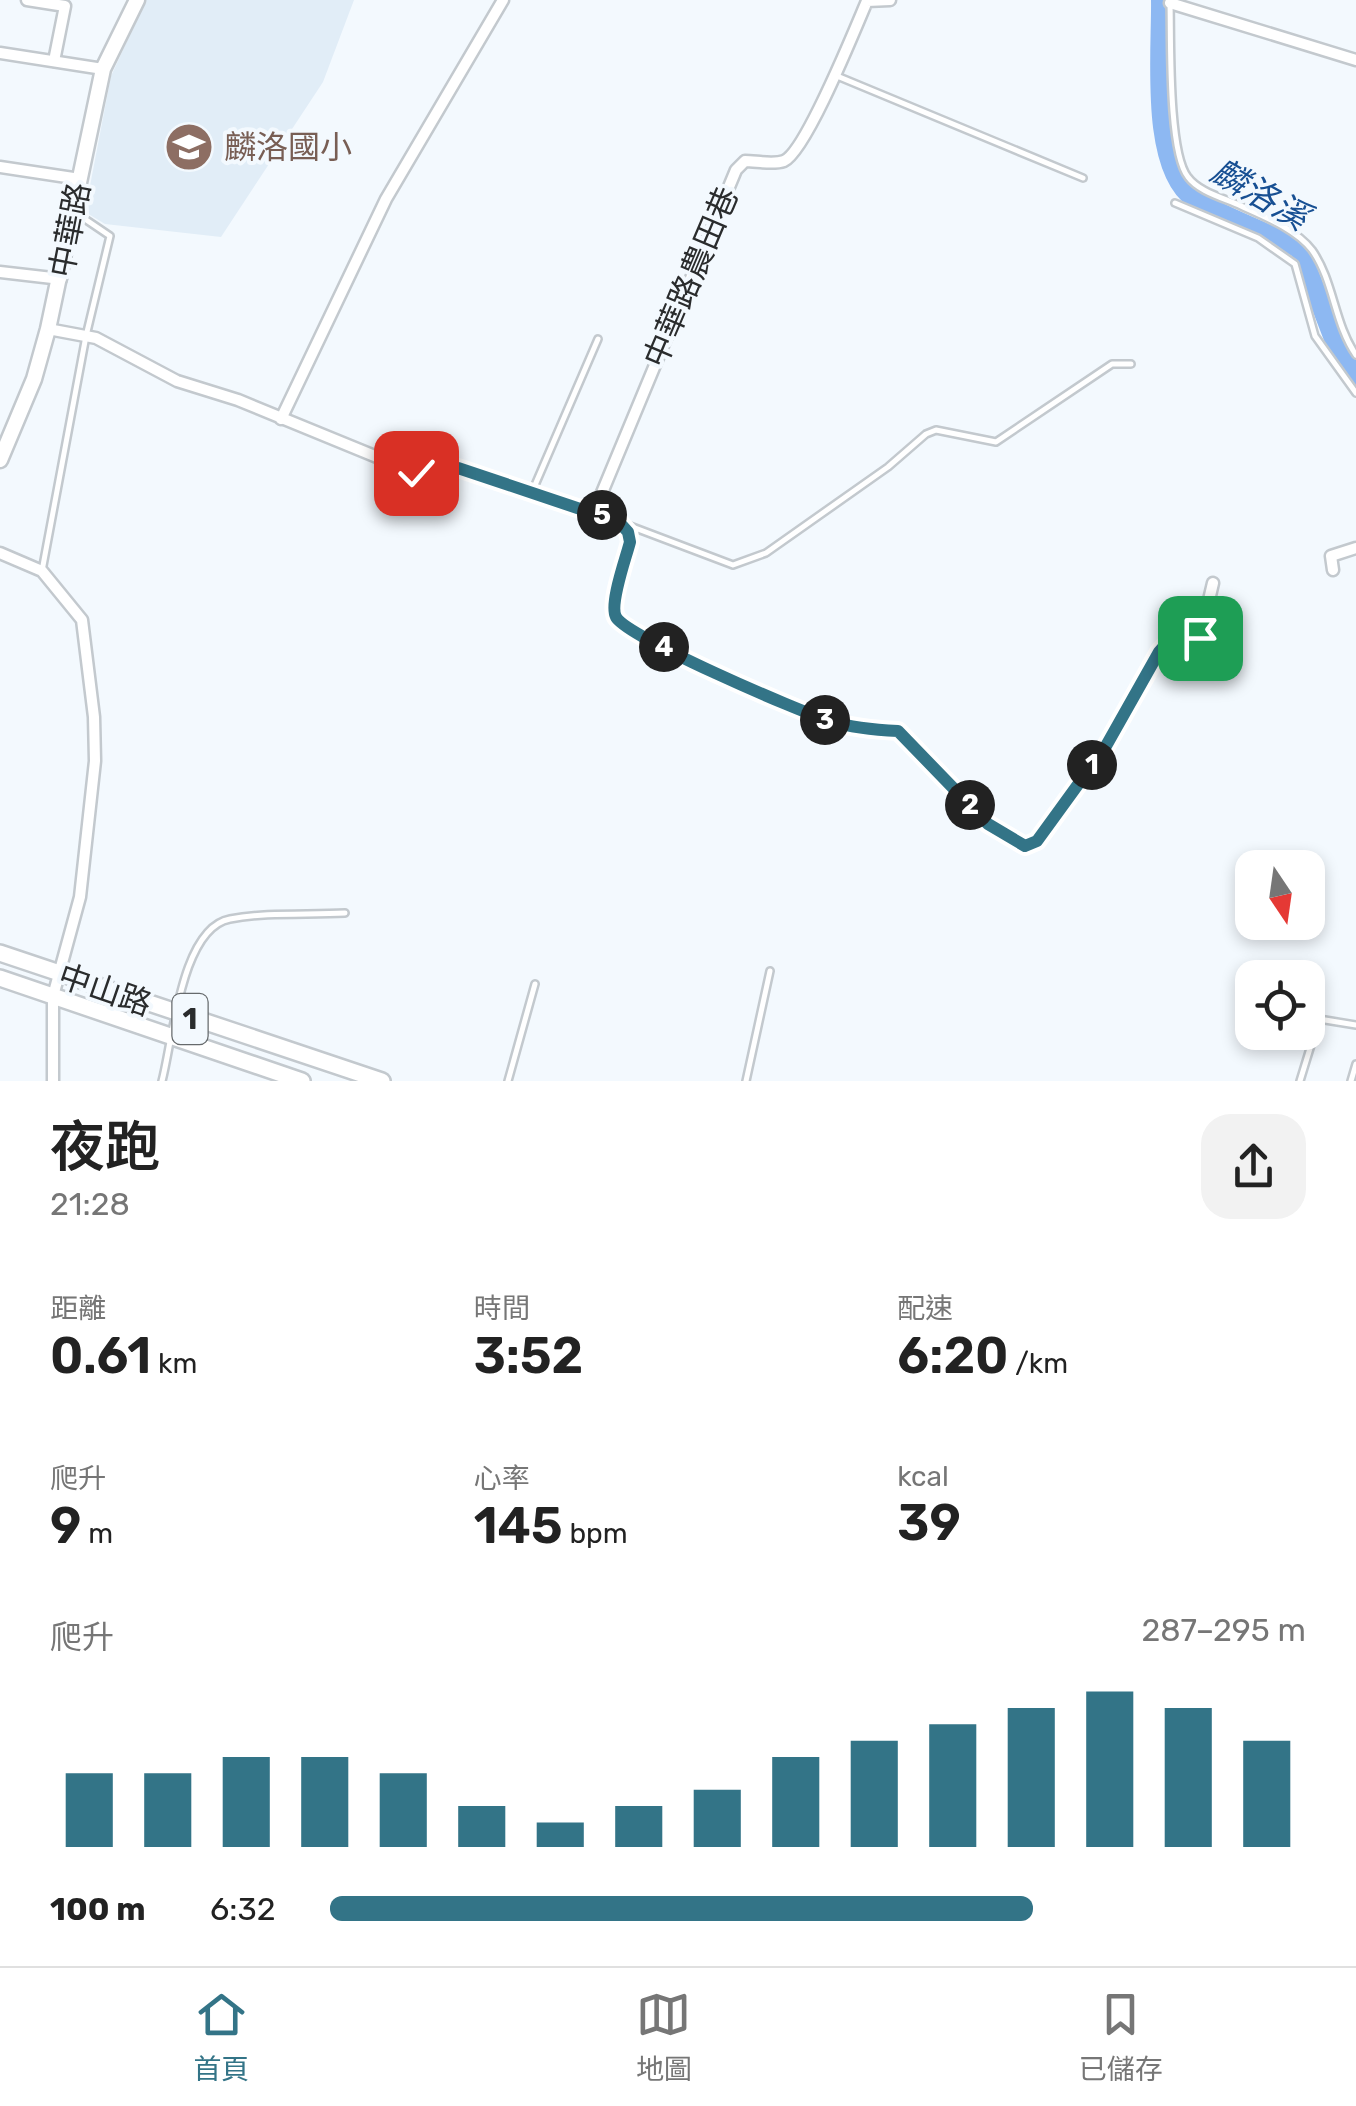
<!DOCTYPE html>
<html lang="zh-TW">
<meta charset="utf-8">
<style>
:root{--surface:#fff;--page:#f2f2f2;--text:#222;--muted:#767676;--line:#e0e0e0;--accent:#337487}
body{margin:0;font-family:Rubik,"Noto Sans TC",sans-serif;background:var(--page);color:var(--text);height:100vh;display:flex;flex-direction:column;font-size:38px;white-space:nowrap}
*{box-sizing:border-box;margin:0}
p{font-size:32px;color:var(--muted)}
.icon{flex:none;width:55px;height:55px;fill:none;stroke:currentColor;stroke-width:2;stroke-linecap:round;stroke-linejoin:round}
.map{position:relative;height:1081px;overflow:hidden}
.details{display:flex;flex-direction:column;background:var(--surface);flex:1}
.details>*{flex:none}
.needle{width:65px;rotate:167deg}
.buttons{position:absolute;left:1235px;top:850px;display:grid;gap:20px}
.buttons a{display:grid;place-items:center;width:90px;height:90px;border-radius:20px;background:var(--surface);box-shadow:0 5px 15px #0003;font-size:50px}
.pin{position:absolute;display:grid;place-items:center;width:85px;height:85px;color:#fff;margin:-42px;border-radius:20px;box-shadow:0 5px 15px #0006}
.km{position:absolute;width:50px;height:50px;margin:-25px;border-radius:50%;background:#222;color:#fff;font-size:28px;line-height:50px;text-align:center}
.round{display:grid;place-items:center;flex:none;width:105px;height:105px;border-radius:30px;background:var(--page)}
.overview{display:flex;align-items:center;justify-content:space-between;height:170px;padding:0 50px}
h1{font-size:55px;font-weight:600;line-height:75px}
.metrics{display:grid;grid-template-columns:repeat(3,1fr);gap:15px;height:170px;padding:10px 50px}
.metrics div{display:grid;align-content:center}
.metrics b{font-size:50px;font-weight:600}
.metrics small{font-size:28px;font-weight:400}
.metrics p{font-size:28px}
.chart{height:280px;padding:20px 50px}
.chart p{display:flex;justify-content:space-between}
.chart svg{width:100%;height:180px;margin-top:10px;stroke:var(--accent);stroke-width:6}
ul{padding:0 50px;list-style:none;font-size:32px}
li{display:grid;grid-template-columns:160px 120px 1fr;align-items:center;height:75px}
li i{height:25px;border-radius:12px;background:var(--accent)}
.tabs{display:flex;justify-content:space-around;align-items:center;height:140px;border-top:2px solid var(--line);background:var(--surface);font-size:28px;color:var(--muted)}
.tabs a{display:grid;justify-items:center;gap:5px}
.tabs .current{color:var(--accent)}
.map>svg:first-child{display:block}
</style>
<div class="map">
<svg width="1356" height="1081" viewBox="0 0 1356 1081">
<rect width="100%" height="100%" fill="#f3f9fe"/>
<polygon fill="#e1edf7" points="146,0 354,0 323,82 221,237 105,224 85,212 111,76"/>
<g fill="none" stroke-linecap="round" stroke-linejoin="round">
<path stroke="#8db8f2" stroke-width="20" d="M1161,0C1162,50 1149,168 1195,199C1220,216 1270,234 1299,248L1338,349L1356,376"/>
<g stroke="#c3c9ce" stroke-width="10">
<g id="lane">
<path d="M1170,3C1171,38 1168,152 1188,177C1199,192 1224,198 1241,206C1263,216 1296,229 1312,250C1334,281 1334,323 1356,355"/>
<polyline points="837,76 1083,178"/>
<polyline points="1175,203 1258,238 1295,264 1315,336 1356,393"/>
<polyline points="532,492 598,339"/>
<polyline points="622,523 733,565 766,553 888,467 926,434 936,430 996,442 1112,364 1131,364"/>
<polyline points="42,571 86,336 110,236 76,213"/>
<path d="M162,1081C173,1040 181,928 230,919C266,912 308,915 345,913"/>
<polyline points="508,1081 535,984"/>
<polyline points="746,1081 770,971"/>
<polyline points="1300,1081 1319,1019 1356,1025"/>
<polyline points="1351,1081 1356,1064"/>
</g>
</g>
<g stroke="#c3c9ce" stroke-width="15">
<g id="street">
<polyline points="27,0 65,6 54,61"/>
<polyline points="1170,3 1356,60"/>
<polyline points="0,53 103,69"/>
<polyline points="0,167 80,179"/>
<polyline points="0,272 61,279"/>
<path d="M48,329L96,338L177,381L238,400L416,473L458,469L619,522C649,552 602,586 616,616C626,637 799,711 829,721C852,728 874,729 898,731L988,824L1025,845L1037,841L1105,746L1159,652L1166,644L1200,638L1213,583"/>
<polyline points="281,419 386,199 503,0"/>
<path d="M594,512L736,170L745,161C756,161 773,165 784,161C806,151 855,29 867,1L890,0"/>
<polyline points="0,553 42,571 82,620 94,717 95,761 80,897 53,996 53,1081"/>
<polyline points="1333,570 1331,556 1356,548"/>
</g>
</g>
<g stroke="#c3c9ce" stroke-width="19">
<polyline id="secondary" points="0,460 34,379 48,329 103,69 137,0"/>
</g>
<g stroke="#c3c9ce" stroke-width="20">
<g id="primary">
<polyline points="0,953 382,1081"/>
<polyline points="0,978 302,1081"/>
</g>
</g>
<use href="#lane" stroke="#fff" stroke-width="5"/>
<use href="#street" stroke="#fff" stroke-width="10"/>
<use href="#secondary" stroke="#fff" stroke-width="14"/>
<use href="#primary" stroke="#fff" stroke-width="15"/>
</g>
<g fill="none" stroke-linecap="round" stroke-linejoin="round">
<g stroke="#fff" stroke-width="20">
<path id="route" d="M416,473L458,468L619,522L628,532L630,542C626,558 609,604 616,617C626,637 800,712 830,721C853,728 874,730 898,731L988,824L1025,846L1037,841L1106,746L1159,652L1166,644L1200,638"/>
</g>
<use href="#route" stroke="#337487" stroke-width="12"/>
</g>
<defs>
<g id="school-disc" transform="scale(2.5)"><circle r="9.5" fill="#8d6e63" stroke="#f3f9fe"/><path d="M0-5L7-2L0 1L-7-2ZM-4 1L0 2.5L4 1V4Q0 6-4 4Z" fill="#fff"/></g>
</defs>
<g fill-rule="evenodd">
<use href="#school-disc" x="189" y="147"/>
</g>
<g text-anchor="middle" stroke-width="8" stroke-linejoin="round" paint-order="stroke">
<rect fill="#f3f9fe" stroke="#666a6c" stroke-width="2.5" x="172.5" y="994" width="35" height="50" rx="8"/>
<g font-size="30" font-weight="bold" fill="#2a2c2d">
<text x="190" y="1029">1</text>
</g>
<g font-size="32" fill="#785e54" stroke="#f3f9fe" text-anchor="start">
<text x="224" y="158">麟洛國小</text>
</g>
<g font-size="32" fill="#2a2c2d" stroke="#f3f9fe">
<text transform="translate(70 230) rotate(-79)" y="11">中華路</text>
<text transform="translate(691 277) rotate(-67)" y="11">中華路農田巷</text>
<text transform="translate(105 990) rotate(19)" y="11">中山路</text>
</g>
<g font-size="35" font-style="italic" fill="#185093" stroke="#f3f9fe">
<text transform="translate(1260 194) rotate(30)" y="12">麟洛溪</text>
</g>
</g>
</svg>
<div class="buttons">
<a><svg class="needle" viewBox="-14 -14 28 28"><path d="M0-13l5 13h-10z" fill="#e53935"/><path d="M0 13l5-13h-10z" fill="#767676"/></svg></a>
<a><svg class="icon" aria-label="locate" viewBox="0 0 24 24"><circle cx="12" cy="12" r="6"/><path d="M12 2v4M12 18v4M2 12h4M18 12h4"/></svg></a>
</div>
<div class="pin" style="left:1200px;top:638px;background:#1e9e55"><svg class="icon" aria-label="arrive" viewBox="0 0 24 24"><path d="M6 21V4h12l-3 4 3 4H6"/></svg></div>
<div class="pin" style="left:416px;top:473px;background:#d93025"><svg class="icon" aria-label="check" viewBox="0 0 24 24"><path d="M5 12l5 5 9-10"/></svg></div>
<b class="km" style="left:1092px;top:765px">1</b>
<b class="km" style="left:970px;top:805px">2</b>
<b class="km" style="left:825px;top:720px">3</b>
<b class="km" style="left:664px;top:647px">4</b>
<b class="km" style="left:602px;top:515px">5</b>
</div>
<section class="details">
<div class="overview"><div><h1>夜跑</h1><p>21:28</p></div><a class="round"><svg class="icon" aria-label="share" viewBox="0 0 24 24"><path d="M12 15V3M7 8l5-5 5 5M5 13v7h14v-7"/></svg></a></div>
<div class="metrics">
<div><p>距離</p><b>0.61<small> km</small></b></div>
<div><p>時間</p><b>3:52</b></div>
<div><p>配速</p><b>6:20<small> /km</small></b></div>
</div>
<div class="metrics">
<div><p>爬升</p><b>9<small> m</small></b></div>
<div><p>心率</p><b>145<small> bpm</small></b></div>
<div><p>kcal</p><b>39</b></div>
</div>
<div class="chart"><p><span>爬升</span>287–295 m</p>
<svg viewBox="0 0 160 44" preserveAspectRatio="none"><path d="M5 44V26M15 44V26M25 44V22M35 44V22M45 44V26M55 44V34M65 44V38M75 44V34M85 44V30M95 44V22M105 44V18M115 44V14M125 44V10M135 44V6M145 44V10M155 44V18"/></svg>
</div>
<ul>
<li><b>100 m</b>6:32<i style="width:72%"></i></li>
</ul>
</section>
<nav class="tabs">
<a class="current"><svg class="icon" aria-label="home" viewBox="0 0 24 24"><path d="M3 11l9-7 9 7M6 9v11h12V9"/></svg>首頁</a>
<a><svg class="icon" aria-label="map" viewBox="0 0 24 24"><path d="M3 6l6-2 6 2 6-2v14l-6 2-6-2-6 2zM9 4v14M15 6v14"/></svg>地圖</a>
<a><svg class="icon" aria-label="saved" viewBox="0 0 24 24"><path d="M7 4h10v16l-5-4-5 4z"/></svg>已儲存</a>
</nav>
